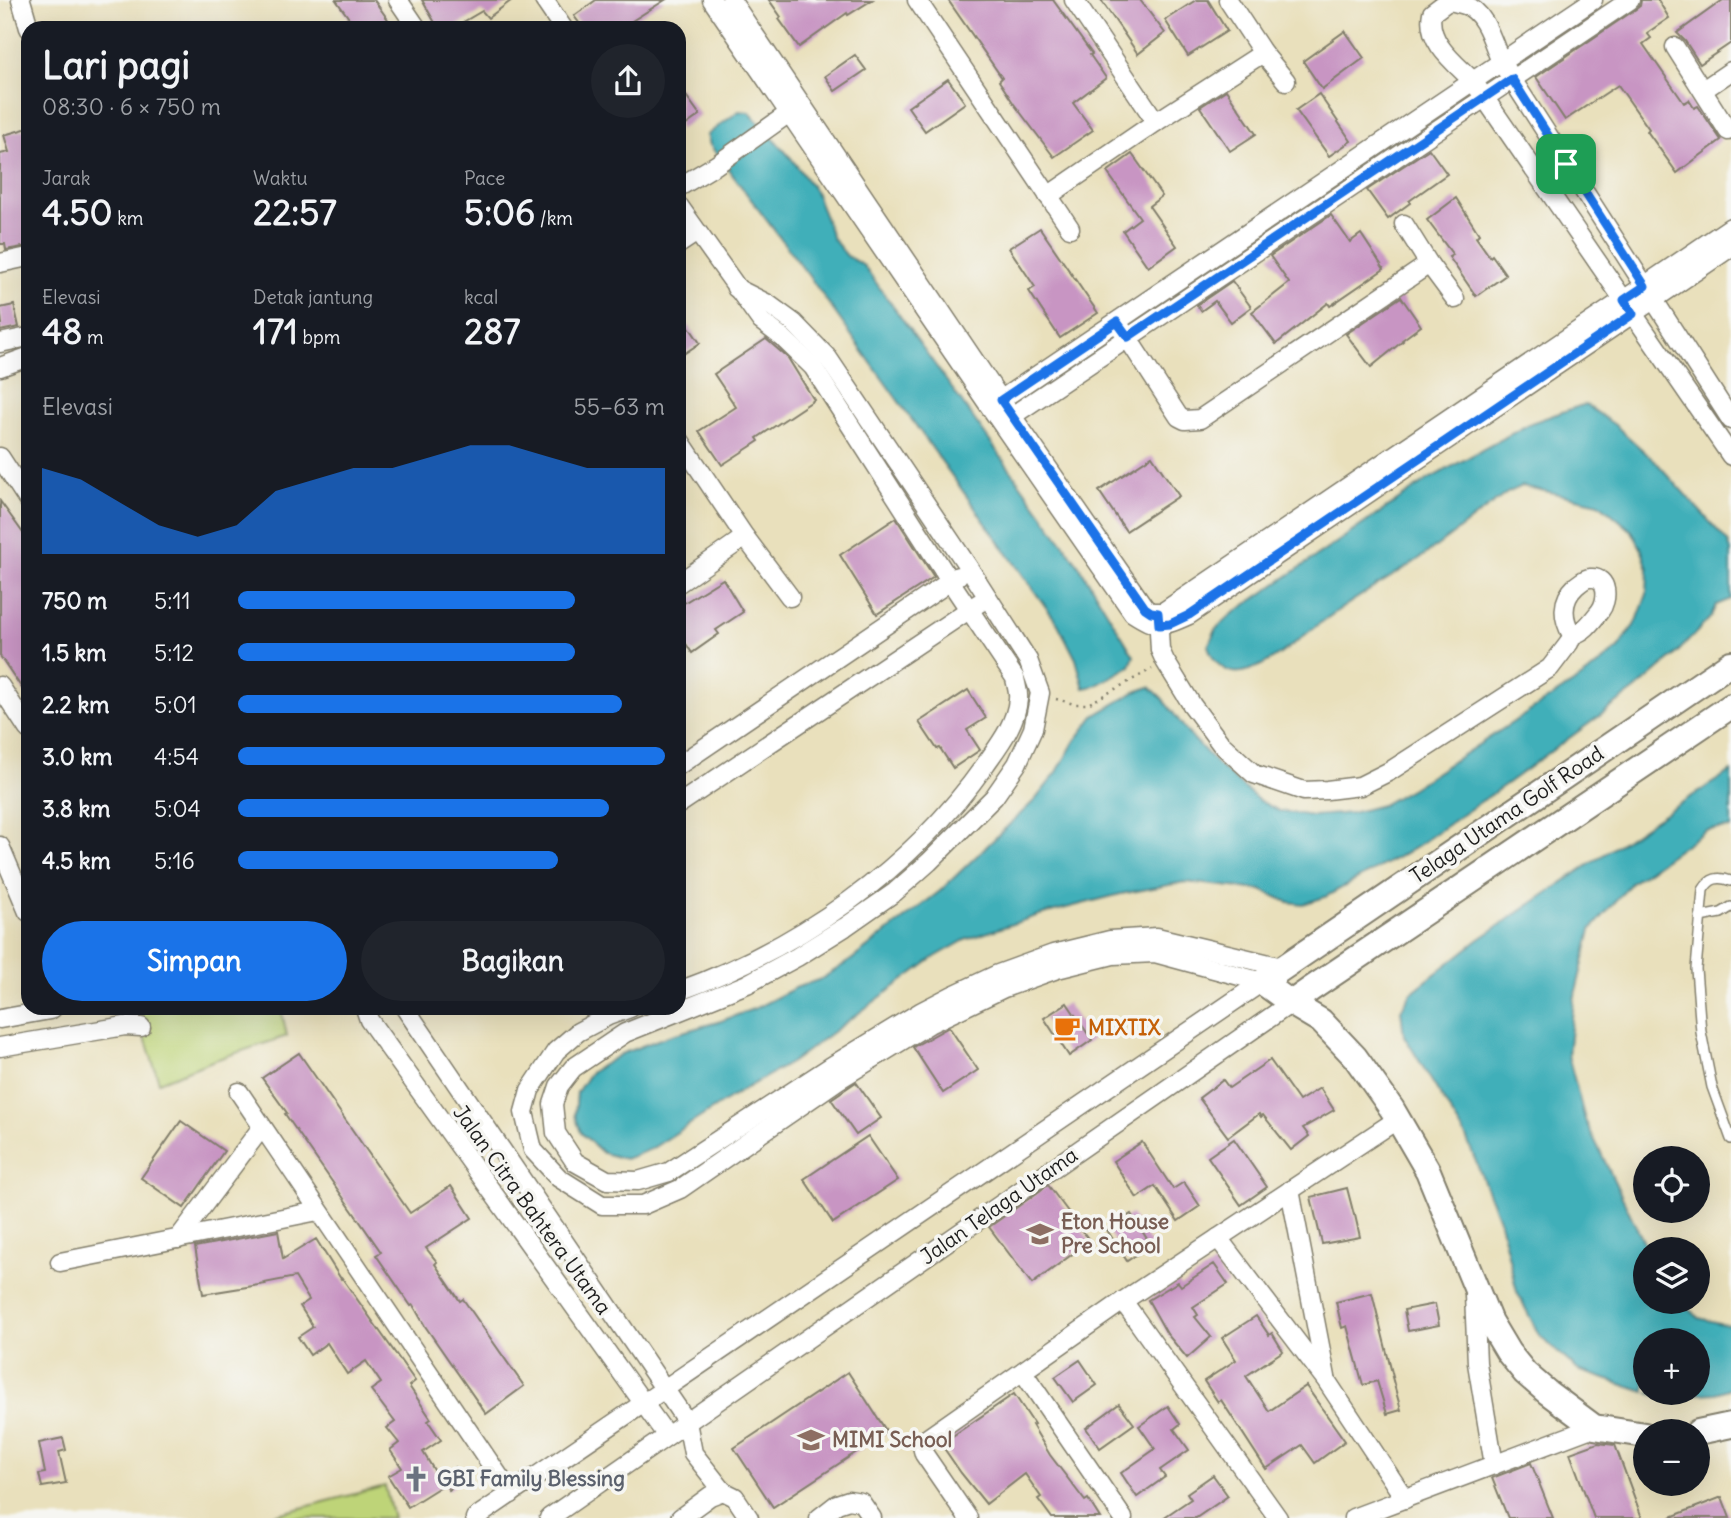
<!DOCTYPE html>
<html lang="id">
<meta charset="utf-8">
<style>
:root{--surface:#171b24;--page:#20242c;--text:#f1f3f6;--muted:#9ea1a6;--accent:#1a73e8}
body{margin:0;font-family:Delius,sans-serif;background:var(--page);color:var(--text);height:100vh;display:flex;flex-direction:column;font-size:26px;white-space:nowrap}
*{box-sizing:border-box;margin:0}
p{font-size:23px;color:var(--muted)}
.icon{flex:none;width:38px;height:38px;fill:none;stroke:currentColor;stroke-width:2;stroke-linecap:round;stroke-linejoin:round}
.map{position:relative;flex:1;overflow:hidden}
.drawer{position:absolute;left:21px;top:21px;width:665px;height:994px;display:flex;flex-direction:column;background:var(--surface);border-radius:21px;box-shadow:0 7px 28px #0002}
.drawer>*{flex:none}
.controls{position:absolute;left:1633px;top:1146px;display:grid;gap:14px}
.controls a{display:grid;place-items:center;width:77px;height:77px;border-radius:50%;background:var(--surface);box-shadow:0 7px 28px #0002;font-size:35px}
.pin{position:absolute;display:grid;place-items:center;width:60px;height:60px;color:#fff;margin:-30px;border-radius:14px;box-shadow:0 4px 10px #0006}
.round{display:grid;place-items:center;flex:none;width:74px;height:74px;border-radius:37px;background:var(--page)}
.head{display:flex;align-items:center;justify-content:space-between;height:119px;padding:0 21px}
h1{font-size:38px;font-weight:700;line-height:52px}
.stats{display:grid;grid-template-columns:repeat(3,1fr);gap:10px;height:119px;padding:7px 21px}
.stats div{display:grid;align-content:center}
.stats b{font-size:35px;font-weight:700}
.stats small{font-size:19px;font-weight:400}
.stats p{font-size:19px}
.chart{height:196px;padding:14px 21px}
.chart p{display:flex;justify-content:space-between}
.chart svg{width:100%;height:126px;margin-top:7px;fill:var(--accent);opacity:.7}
.primary-button{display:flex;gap:14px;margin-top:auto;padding:14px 21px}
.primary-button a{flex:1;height:80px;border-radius:42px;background:var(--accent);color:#fff;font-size:28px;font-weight:700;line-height:80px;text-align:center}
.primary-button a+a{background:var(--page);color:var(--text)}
ul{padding:0 21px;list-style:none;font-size:23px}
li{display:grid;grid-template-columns:112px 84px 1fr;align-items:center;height:52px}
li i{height:18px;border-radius:9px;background:var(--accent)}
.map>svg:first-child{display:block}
</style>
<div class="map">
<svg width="1731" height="1518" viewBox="0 0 1731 1518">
<rect width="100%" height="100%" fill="#f6f6f2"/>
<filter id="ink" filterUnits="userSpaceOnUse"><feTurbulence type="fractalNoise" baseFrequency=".0143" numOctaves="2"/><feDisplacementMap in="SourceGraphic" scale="14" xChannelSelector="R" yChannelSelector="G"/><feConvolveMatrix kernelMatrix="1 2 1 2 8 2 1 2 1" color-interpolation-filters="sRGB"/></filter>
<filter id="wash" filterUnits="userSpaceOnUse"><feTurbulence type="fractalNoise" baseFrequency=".00686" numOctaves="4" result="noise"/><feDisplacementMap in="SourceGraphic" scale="28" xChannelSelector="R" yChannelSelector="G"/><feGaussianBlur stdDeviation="1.57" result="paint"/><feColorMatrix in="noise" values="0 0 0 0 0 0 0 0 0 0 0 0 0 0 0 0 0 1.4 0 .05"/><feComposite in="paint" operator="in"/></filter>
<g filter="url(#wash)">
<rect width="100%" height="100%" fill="#e9e0bc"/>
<g fill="#bed478" stroke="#6d784a" stroke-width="2">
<polygon points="136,1008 281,1008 287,1036 212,1061 159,1082"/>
<polygon points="385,1486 393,1518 263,1518"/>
</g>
<g fill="#3fafb9" stroke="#2e666a" stroke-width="2">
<polygon points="739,111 749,112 791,158 815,191 833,239 847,256 864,266 1078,564 1134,656 1130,666 1095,686 1084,688 1076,659 1058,624 811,279 710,145 707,135"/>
<path d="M1585,404L1615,425L1657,463L1728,542L1731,551V599L1716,605L1710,618L1673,657L1635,690L1509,782L1413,849L1325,897L1303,904L1288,902L1261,890L1185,882L1121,894L1039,915L965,940L935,957L792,1062L741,1091L651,1149L625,1159L603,1153L581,1133L575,1115L577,1092L590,1073L621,1054L668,1036L721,1021L756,1008L795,988L821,979L851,960L940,891L1035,800L1057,772L1074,742L1094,716L1135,692L1150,687L1162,698L1189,734L1218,765L1258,800L1279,811L1313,816L1351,813L1382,805L1412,788L1587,674L1618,648L1637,621L1647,594L1648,569L1641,548L1632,531L1599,503L1522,486L1507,493C1476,516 1445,541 1413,563C1383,582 1352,600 1323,621C1299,638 1272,666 1242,672C1224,675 1213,661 1208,646L1216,629L1231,615L1429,479L1531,423Z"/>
<polygon points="1731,771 1731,828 1706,830 1631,883 1591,930 1574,1000 1568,1055 1585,1120 1647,1249 1645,1250 1645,1302 1682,1302 1699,1318 1731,1326 1731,1388 1716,1393 1658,1396 1648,1393 1698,1393 1698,1340 1645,1340 1645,1392 1578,1370 1539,1335 1517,1292 1500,1222 1466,1137 1404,1036 1401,1010 1411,993 1478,940 1656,819"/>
</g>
<g id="blocks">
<g fill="#c895c3">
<polygon points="336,0 374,0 394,28 356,28"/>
<polygon points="422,0 512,0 488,18 482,11 453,28 438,28"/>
<polygon points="596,0 665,0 632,21 637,28 583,28 574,16"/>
<polygon points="769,0 872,0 848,15 847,13 799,47 779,19 781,17"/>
<polygon points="948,0 1053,0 1092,54 1090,55 1106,78 1073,103 1093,130 1054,157 1014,104 999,81 1002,78"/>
<polygon points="1101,0 1140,0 1165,33 1138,54"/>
<polygon points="1196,0 1208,0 1227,31 1188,56 1165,20"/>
<polygon points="1641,0 1658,0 1669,18 1647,33 1651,38 1643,44 1684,103 1689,100 1694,108 1698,106 1721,140 1677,173 1647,131 1649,129 1618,85 1565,120 1536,77 1636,9 1640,6"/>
<polygon points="1723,0 1731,0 1731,43 1700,64 1685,41 1677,33"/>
<polygon points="1345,31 1364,58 1322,89 1303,61"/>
<polygon points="855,55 866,70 835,91 825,76"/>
<polygon points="948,79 965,103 925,131 908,107"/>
<polygon points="679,86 700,115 679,130"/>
<polygon points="1226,90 1256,134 1230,151 1200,107"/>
<polygon points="1319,94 1351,141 1329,156 1296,110"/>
<polygon points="28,128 28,246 6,250 5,244 0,244 0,154 9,152 4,135"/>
<polygon points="1429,149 1447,174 1409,201 1410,203 1388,219 1367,190"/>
<polygon points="1132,154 1162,196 1149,206 1177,246 1148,267 1123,231 1140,218 1107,172"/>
<polygon points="1456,198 1479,234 1476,237 1490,257 1492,255 1506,275 1476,296 1449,257 1453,255 1427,220"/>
<polygon points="1331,215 1350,242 1361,234 1384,269 1330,306 1328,303 1276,344 1252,312 1289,283 1270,256"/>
<polygon points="1040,228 1098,313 1060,338 1029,291 1035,287 1009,248"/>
<polygon points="1232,281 1251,307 1231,322 1215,301 1201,311 1197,305"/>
<polygon points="1401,297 1421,326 1402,340 1403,341 1371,367 1346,334"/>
<polygon points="14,305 19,327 0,331 0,324 2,324 0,308"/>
<polygon points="679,312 700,343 679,357"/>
<polygon points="766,339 788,358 814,400 757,438 759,441 722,465 699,431 736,407 714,374"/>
<polygon points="1152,456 1179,496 1126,531 1099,491"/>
<polygon points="0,501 28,540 28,697 0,656"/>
<polygon points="896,518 934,577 877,614 840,555"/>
<polygon points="723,579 743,612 716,630 719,634 692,653 679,633 679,606"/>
<polygon points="968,690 986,718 967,730 980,750 953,768 940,748 937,749 919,722"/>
<polygon points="1067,1003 1092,1040 1069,1056 1044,1018"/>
<polygon points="949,1027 978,1070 943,1093 913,1047"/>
<polygon points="299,1053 410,1213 451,1186 472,1218 426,1248 437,1262 435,1264 460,1301 463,1299 524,1386 486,1414 425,1326 413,1305 411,1306 376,1255 381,1252 285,1114 287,1113 262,1078"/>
<polygon points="1270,1060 1299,1101 1320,1088 1334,1110 1303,1128 1309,1136 1291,1150 1263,1115 1261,1117 1259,1114 1228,1137 1199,1098 1223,1080 1229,1088"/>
<polygon points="856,1082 881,1118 856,1135 831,1099"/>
<polygon points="181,1121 224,1151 184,1208 141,1178"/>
<polygon points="868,1136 898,1180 833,1223 804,1179"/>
<polygon points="1234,1139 1267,1187 1241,1205 1208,1157"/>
<polygon points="1142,1142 1173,1189 1184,1182 1200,1206 1178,1221 1155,1186 1137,1198 1113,1161"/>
<polygon points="1048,1185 1090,1241 1032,1284 989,1227"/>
<polygon points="1347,1188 1354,1215 1355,1215 1360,1237 1322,1244 1311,1197"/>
<polygon points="1131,1214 1151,1245 1127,1261 1107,1230"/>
<polygon points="278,1231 283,1259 316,1239 341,1279 342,1278 415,1381 409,1386 431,1419 428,1421 441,1440 423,1452 443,1485 408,1507 388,1476 402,1468 390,1450 399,1443 387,1428 395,1422 371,1390 381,1383 366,1361 347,1374 327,1343 310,1355 298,1337 313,1327 300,1306 309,1300 295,1277 264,1283 265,1284 203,1294 195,1247"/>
<polygon points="1214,1264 1228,1284 1193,1307 1198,1315 1195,1317 1211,1337 1187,1358 1167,1334 1148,1300 1178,1282 1181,1286"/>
<polygon points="1372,1293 1393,1377 1392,1377 1401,1410 1387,1414 1377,1381 1363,1385 1347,1326 1342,1328 1336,1302"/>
<polygon points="1435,1304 1439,1325 1408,1331 1404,1310"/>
<polygon points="1256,1316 1269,1335 1272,1333 1283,1351 1246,1376 1269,1411 1306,1386 1345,1441 1315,1463 1302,1445 1266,1469 1221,1400 1218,1402 1204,1381 1236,1360 1222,1338"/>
<polygon points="1080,1360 1097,1385 1073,1402 1055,1377"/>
<polygon points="848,1372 887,1432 773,1507 734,1448"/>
<polygon points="1014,1394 1034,1424 1032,1425 1050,1455 1085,1501 1088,1499 1100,1518 1052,1518 1038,1499 1041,1497 1025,1474 986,1504 961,1473 941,1444"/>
<polygon points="1119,1404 1134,1424 1100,1448 1086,1428"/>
<polygon points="1168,1406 1180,1424 1174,1429 1189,1450 1160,1470 1165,1477 1137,1497 1121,1473 1155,1449 1139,1426"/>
<polygon points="63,1438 66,1450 59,1452 66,1483 42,1487 39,1474 45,1473 39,1443"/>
<polygon points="1598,1443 1615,1445 1642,1518 1594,1518 1570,1453"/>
<polygon points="1531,1463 1553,1518 1508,1518 1492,1478"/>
<polygon points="455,1467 464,1479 449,1490 440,1477"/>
<polygon points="1213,1475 1228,1496 1196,1518 1163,1518 1191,1499 1187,1493"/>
<polygon points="1722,1497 1730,1518 1671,1518 1671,1517"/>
</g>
</g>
</g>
<g filter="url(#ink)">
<use href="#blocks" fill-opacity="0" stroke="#827e6c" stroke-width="2"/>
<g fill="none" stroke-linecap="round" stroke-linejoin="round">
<g stroke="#827e6c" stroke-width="12">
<g id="service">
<path d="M1731,881C1718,876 1710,878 1703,890L1696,969L1701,1032L1712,1087L1731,1139"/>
<polyline points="1700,917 1721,913 1731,907"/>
</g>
</g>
<g stroke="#827e6c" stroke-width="21">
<g id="minor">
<polyline points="21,0 29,28"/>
<polyline points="398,0 417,28"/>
<polyline points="544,0 563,28"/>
<path d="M712,0L990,407L1133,613C1158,629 1162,627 1189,615L1731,247"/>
<polyline points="731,0 1001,400 1145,608 1151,612 1163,612 1731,227"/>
<polyline points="917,0 1070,228"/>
<polyline points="1074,0 1156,122"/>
<polyline points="1228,0 1263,53 1286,81"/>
<polyline points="1675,47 1728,131"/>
<polyline points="1703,90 1731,71"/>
<polyline points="679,187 716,165 799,106"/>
<polyline points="1048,196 1156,122 1263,53"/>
<path d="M679,206L761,321L783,338L813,367L950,581L1015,678C1016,685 1019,692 1018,699C1016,724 999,745 985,765C912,869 798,948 679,991"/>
<polyline points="1404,224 1429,264 1455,299"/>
<polyline points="679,244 697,232"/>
<polyline points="0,263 28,257"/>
<polyline points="736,288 768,304 794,323 828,358 969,568 1028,660 1040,693 1033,729 1017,764 994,797 929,862 895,892 845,927 797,957 747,984 625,1033 573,1068 559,1086 553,1104 556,1133 575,1162 607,1180 638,1181 669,1172 830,1067 922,1011 951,996 998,974 1053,954 1110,940 1157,937 1282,967"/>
<polyline points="1121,328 1179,417 1185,420 1200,419 1429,264"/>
<polyline points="0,343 28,337"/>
<polyline points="0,367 28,357"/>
<polyline points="993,405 1593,0"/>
<path d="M1731,420L1501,62C1493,44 1486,12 1465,5C1459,3 1453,2 1448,1L1432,13C1426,42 1455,63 1473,81L1731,456"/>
<polyline points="1003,422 1630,0"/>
<polyline points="679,439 745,537 790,597"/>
<polyline points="0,457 28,500"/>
<polyline points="679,583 745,537"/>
<path d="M1158,613L1160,650L1165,661L1192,705L1221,744L1254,774L1304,791L1327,790L1360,786L1390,771L1550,668L1569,643L1572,635C1585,632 1592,621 1600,611C1608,601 1609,576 1590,578C1585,578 1580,583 1576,586C1561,600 1562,618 1572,635"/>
<polyline points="0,686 28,729"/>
<polyline points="679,765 958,576"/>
<polyline points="679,804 979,603"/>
<polyline points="0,846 28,912"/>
<polyline points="365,1008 369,1020 667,1436"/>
<polyline points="405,1008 687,1422 693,1453 723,1491"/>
<polyline points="630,1008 608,1016 578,1032 556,1051 530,1090 524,1112 533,1150 559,1178 602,1205 643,1205 680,1189 838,1080 929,1024 1004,988 1057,969 1113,955 1155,953 1262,982"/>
<polyline points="0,1019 50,1010 53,1008"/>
<polyline points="0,1047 125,1026 141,1027"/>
<polyline points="239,1092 511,1494"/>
<polyline points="1290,1190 1326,1377"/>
<polyline points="1218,1238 1326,1380 1405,1499"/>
<polyline points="178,1239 262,1127"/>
<polyline points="60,1262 318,1211"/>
<polyline points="1474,1295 1477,1363 1494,1465"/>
<polyline points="1123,1301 1278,1518"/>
<polyline points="1023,1372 1123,1518"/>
<polyline points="475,1518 1262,982"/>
<polyline points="549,1518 1291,1003"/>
<polyline points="680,1518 710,1496 723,1491 735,1497 749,1518"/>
<polyline points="819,1518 837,1504 849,1500 861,1502 872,1518"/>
<path d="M968,1518L924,1454C922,1448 921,1444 926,1439L1123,1301L1398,1119"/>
<polyline points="1353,1518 1594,1427"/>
</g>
</g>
<g stroke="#827e6c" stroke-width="28">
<g id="secondary">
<polyline points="1291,1003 1311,989 1731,706"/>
<polyline points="1698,1432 1731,1425"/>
<polyline points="1645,1435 1594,1427 1547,1392 1525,1373 1508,1352 1490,1322 1428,1171 1392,1109 1355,1057 1321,1021 1291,1003 1262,982 1731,663"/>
</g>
</g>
<polyline stroke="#827e6c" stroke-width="2.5" stroke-dasharray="2 5" stroke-linecap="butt" points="1056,699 1074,704 1088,704 1152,669"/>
<use href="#service" stroke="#fff" stroke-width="9"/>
<use href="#minor" stroke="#fff" stroke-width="18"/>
<use href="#secondary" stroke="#fff" stroke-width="24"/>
</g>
</g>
<g fill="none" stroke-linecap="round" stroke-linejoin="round" filter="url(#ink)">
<g stroke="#fff" stroke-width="14">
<polygon id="route" points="1512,79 1645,286 1624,300 1633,314 1189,615 1170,624 1159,625 1158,613 1151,612 1145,608 1001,400 1117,322 1128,337"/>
</g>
<use href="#route" stroke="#1a73e8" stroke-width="9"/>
</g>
<defs>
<g id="cafe-bare" transform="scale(2.1)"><path d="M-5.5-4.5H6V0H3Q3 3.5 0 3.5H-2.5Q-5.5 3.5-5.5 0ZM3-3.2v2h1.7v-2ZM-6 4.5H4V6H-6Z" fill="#e8710a" stroke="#f6f6f2" stroke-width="2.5" paint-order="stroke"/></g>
<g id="school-bare" transform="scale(2.1)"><path d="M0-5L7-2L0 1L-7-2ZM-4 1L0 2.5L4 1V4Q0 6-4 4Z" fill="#8d6e63" stroke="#f6f6f2" stroke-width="2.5" paint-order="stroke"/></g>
<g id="church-bare" transform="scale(2.1)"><path d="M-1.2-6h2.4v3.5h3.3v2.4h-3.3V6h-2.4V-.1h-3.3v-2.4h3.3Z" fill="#6b7280" stroke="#f6f6f2" stroke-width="2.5" paint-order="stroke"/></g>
</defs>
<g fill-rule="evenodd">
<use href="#cafe-bare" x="1067" y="1028"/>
<use href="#school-bare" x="1040" y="1234"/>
<use href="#school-bare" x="811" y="1440"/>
<use href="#church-bare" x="416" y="1479"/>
</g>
<g text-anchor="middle" stroke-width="7" stroke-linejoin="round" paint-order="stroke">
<g font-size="21" fill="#1c1c1c" stroke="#f6f6f2">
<text transform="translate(1507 815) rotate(-34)" y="7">Telaga Utama Golf Road</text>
<text transform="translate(999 1206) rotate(-35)" y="7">Jalan Telaga Utama</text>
<text transform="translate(532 1210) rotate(54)" y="7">Jalan Citra Bahtera Utama</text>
</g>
<g font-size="21" font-weight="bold" fill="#c56008" stroke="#f6f6f2" text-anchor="start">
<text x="1088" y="1035">MIXTIX</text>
</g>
<g font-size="21" font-weight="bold" fill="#785e54" stroke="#f6f6f2" text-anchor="start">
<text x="1061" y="1229">Eton House<tspan x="1061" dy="24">Pre School</tspan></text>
<text x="832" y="1447">MIMI School</text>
</g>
<g font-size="21" font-weight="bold" fill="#5b616d" stroke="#f6f6f2" text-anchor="start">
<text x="437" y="1486">GBI Family Blessing</text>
</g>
</g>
</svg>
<div class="controls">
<a><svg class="icon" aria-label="locate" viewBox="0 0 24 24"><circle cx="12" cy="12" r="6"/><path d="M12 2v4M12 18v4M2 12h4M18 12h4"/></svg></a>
<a><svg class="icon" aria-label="layers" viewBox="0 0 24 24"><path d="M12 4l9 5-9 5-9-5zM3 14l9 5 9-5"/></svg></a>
<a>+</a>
<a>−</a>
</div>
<div class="pin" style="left:1566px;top:164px;background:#1e9e55"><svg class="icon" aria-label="arrive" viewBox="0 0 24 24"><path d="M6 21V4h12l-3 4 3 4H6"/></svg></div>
<section class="drawer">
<div class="head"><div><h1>Lari pagi</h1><p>08:30 · 6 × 750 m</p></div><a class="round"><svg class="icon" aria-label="share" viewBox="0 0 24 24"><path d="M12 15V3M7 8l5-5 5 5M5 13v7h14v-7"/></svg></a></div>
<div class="stats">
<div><p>Jarak</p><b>4.50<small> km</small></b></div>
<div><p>Waktu</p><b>22:57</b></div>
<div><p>Pace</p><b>5:06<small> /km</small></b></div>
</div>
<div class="stats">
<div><p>Elevasi</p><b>48<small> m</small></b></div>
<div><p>Detak jantung</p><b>171<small> bpm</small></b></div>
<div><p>kcal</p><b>287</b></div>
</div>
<div class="chart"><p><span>Elevasi</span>55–63 m</p>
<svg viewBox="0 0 160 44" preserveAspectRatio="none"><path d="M0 44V14L10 18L20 26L30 34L40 38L50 34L60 22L70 18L80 14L90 14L100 10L110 6L120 6L130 10L140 14L150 14L160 14V44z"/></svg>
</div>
<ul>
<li><b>750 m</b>5:11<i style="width:79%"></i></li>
<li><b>1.5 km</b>5:12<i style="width:79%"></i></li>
<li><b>2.2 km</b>5:01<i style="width:90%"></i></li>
<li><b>3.0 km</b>4:54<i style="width:100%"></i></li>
<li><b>3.8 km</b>5:04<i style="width:87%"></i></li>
<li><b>4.5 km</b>5:16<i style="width:75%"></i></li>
</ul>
<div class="primary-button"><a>Simpan</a><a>Bagikan</a></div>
</section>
</div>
